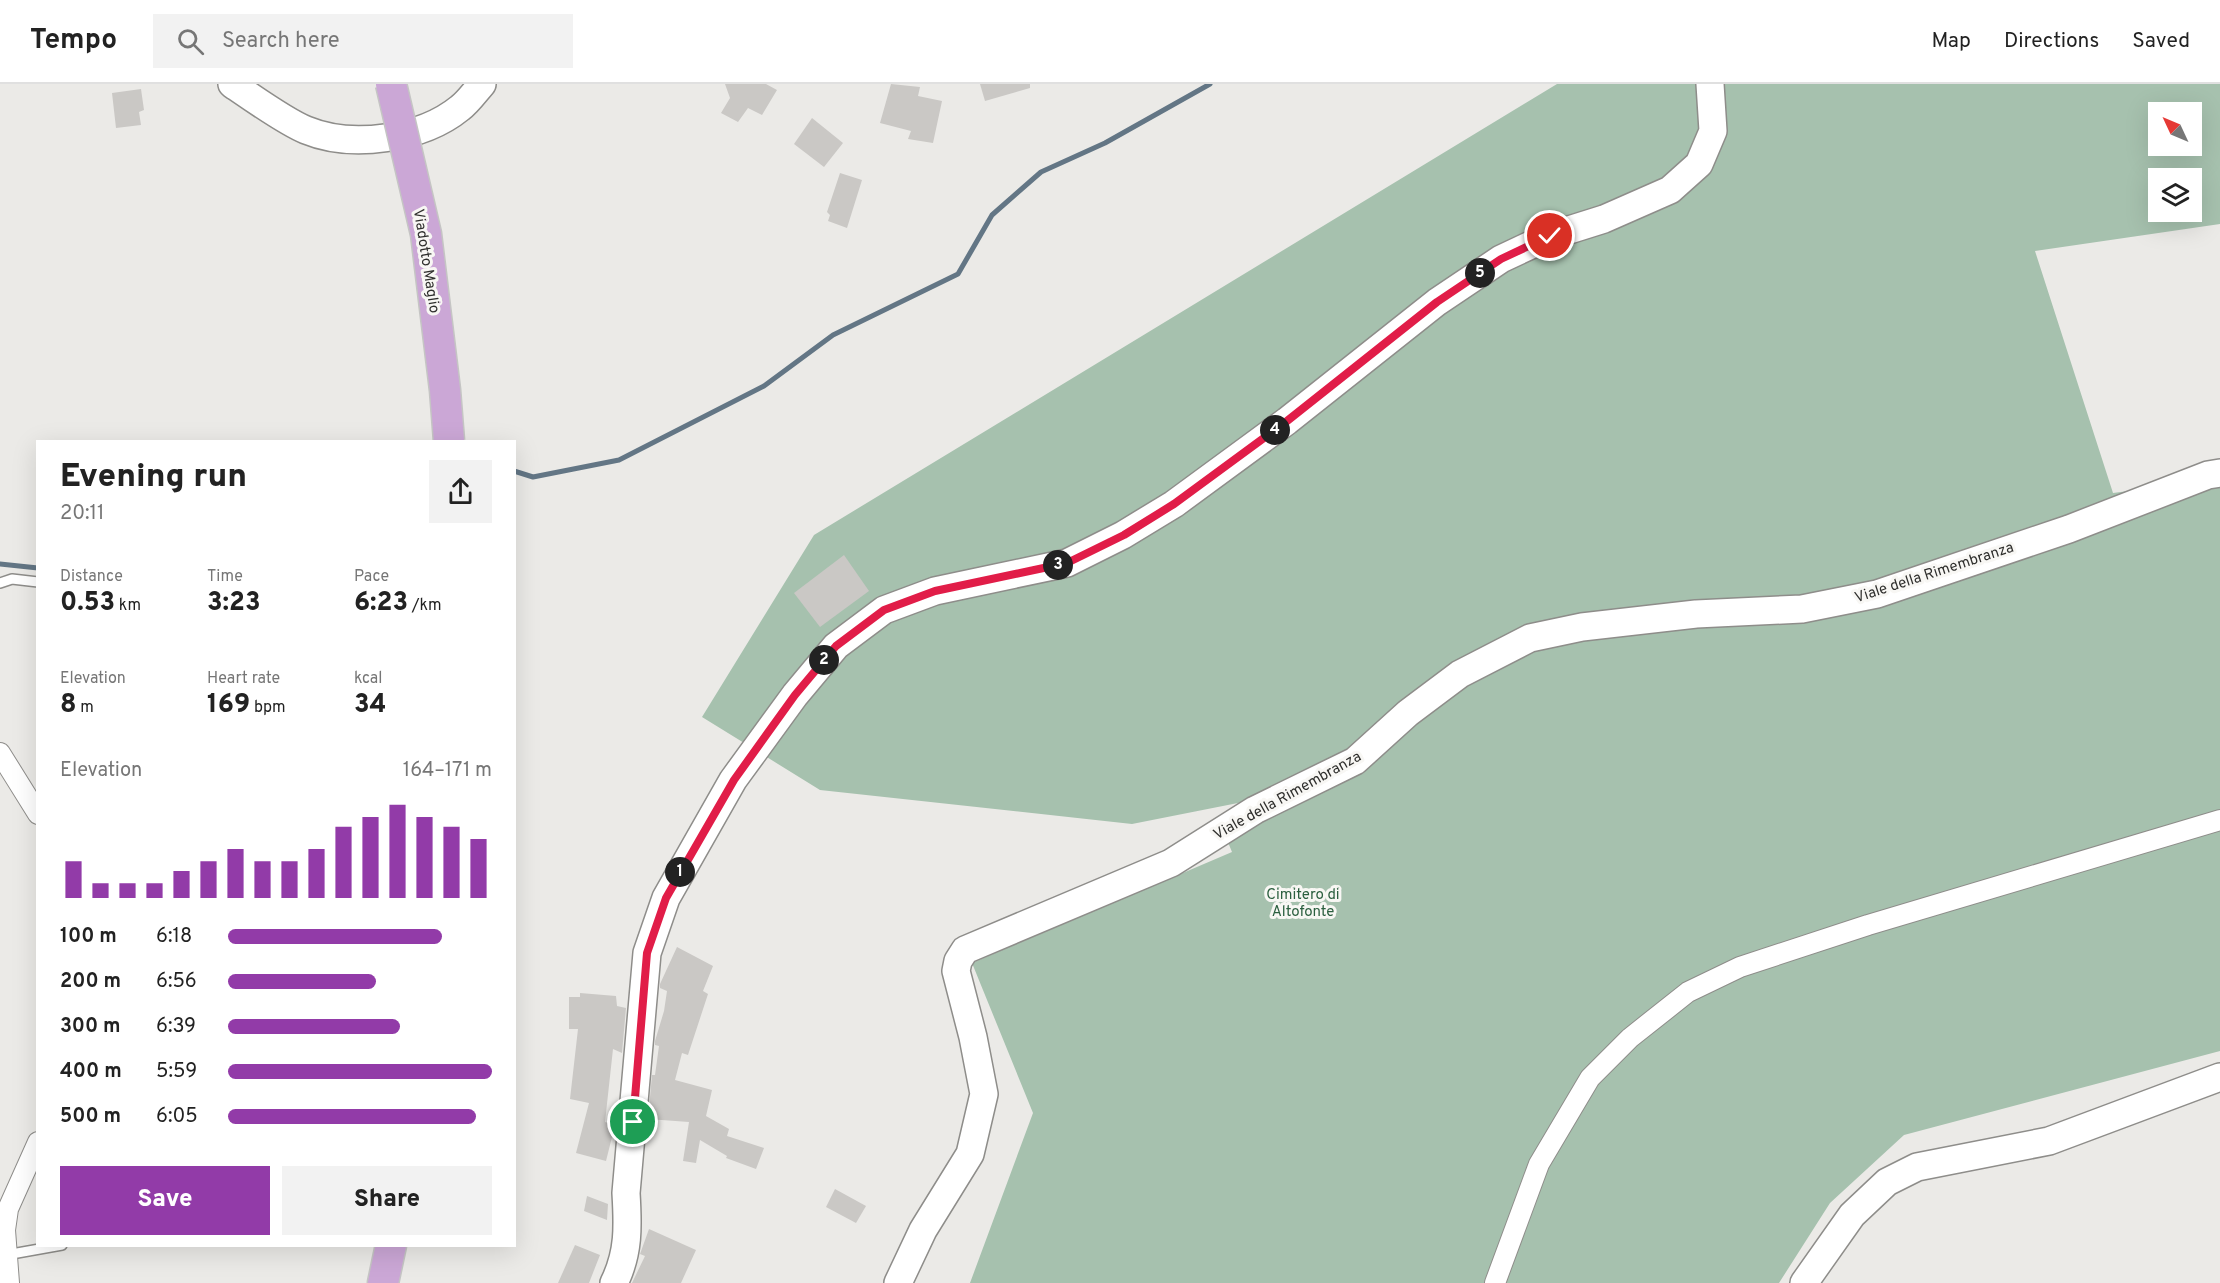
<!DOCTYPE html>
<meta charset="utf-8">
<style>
:root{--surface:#fff;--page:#f2f2f2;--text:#222;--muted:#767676;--line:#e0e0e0;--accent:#923ba8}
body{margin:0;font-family:Overpass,sans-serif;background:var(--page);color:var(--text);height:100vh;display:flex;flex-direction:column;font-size:22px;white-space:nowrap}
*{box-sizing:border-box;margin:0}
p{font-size:20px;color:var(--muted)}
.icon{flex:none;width:33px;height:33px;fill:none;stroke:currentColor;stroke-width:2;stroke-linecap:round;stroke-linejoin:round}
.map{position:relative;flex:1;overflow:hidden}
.panel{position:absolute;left:36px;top:356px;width:480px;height:807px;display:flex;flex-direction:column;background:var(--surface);border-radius:0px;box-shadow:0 6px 24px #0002}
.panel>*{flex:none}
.needle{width:39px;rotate:314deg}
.tools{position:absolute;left:2148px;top:18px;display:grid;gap:12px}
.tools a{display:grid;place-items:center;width:54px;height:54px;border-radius:0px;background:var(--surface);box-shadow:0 6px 24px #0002;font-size:30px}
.pin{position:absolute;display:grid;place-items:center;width:51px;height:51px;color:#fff;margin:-26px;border:3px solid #fff;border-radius:50%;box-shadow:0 2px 6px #0007}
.km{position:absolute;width:30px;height:30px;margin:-15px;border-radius:50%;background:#222;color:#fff;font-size:16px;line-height:30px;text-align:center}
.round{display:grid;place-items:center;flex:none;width:63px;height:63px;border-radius:0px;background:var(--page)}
.head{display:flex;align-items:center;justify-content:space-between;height:102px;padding:0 24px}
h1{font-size:33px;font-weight:800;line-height:45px}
.stats{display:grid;grid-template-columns:repeat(3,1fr);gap:9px;height:102px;padding:6px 24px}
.stats div{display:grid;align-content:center}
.stats b{font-size:26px;font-weight:800}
.stats small{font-size:16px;font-weight:400}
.stats p{font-size:16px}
.chart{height:168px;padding:12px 24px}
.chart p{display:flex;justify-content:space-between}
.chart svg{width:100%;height:108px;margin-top:6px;stroke:var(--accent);stroke-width:6}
.cta{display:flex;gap:12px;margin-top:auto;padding:12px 24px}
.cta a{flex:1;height:69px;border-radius:0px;background:var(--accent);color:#fff;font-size:24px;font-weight:800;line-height:69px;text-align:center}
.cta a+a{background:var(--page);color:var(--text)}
ul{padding:0 24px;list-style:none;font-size:20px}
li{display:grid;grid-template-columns:96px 72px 1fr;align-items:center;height:45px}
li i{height:15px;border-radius:8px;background:var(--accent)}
header{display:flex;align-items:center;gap:36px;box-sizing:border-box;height:84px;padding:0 30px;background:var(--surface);border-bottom:2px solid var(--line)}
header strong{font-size:28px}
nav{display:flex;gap:33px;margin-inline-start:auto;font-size:21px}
.search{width:420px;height:54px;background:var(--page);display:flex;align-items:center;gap:15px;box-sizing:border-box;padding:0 21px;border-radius:0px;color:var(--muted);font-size:22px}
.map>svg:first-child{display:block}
</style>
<header>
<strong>Tempo</strong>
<div class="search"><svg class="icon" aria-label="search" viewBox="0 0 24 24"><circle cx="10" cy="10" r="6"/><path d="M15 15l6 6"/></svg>Search here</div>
<nav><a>Map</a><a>Directions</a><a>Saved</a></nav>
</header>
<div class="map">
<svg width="2220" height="1199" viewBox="0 0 2220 1199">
<rect width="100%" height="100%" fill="#ebeae7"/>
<path fill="#a6c1ae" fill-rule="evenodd" d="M1557,0H2220V140L2035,167L2113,409L2220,395V967L1904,1051L1830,1119L1779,1199H970L1033,1029L972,879L1232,768L1225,751L1344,698L1132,740L820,706L702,633L814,451ZM2158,28H2192V62H2158ZM2158,94H2192V128H2158Z"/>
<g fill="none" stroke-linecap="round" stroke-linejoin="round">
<g stroke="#637685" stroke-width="5">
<polyline points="514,387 533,393 619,376 764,302 833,251 958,190 992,131 1041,88 1105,59 1210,0"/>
<polyline points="0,480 38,484"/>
</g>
</g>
<g fill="#cac8c5">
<polygon points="725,0 766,0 777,6 762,31 748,24 738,38 721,29 730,14"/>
<polygon points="891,0 920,3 918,12 942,17 933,59 908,55 911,47 880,39"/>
<polygon points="980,0 1030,0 1030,4 985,17"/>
<polygon points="141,5 144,26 139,28 141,41 116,44 112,9"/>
<polygon points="812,34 843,59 824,83 794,60"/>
<polygon points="840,89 862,96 847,144 828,137 830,131 827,128"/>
<polygon points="844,471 869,507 820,543 794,509"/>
<polygon points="677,863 713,882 703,907 708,910 688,971 682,969 675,996 712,1006 706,1032 729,1045 727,1052 764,1064 756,1085 726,1074 727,1072 700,1056 696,1079 683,1077 689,1038 648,1035 652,991 655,991 659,962 655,961 655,957 664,927 667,907 660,904 660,900"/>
<polygon points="580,909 616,912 617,922 626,924 622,969 613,965 605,1038 615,1041 606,1077 576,1069 589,1019 570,1015 578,945 569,945 569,913 580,913"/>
<polygon points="835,1105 866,1122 856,1139 826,1123"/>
<polygon points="587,1112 608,1120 607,1136 584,1127"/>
<polygon points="649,1145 696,1166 681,1199 632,1199 645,1172 640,1170"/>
<polygon points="575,1161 600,1171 589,1199 558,1199"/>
</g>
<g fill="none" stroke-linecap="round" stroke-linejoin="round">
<g stroke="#8e8d8a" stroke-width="12">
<g id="lane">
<polyline points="0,499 12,495 38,498"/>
<polyline points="6,1171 62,1161"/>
</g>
</g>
<g stroke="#8e8d8a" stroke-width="22">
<g id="street">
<polyline points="0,669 38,730"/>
<polyline points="9,1199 5,1146 8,1125 38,1058"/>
<polyline points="1495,1199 1539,1080 1590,994 1630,954 1688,908 1740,883 1868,841 2220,736"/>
</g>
</g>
<g stroke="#8e8d8a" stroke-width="30">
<g id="secondary">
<path d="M232,0C251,13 286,38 306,46C352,65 422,55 460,24C468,18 475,8 482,0"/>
<path d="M614,1199C629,1169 628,1142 626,1109L647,869L666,814L733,696L795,611L836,562L884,526L935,507L1067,479L1123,451L1174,420L1287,337L1437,218L1501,175L1550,152L1604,135L1670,106L1699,80L1713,47L1710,0"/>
<polyline points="898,1199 923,1146 970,1070 984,1010 973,953 956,887 958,877 965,866 1171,779 1255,726 1355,677 1408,629 1460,590 1530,554 1582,543 1696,530 1802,525 1877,510 2069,445 2208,391 2220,389"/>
<polyline points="1804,1199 1852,1131 1887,1098 1917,1083 2049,1057 2220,993"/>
</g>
</g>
<g stroke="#c5c5c4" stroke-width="33">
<polyline id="primary" points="383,1199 391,1161"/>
</g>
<use href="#lane" stroke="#fff" stroke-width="9"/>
<use href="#street" stroke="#fff" stroke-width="20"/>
<use href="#secondary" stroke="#fff" stroke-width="27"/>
<use href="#primary" stroke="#cba7d6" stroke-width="30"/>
<g stroke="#c5c5c4" stroke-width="33" stroke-linecap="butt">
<polyline id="primary-bridge" points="391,0 426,150 445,306 449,357"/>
</g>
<use href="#primary-bridge" stroke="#cba7d6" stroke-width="30"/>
</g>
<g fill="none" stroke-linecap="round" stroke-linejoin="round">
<g stroke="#fff" stroke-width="12">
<polyline id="route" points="633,1038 647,869 666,814 734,696 795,611 836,562 884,526 935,507 1067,479 1124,451 1174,420 1287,337 1437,218 1501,175 1550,152"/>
</g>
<use href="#route" stroke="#e11d48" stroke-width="8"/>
</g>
<g text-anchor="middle" stroke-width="6" stroke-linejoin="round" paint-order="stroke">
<g font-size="15" fill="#2f2f2d" stroke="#f8f7f4">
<text transform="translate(427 177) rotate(81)" y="5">Viadotto Maglio</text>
<text transform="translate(1934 488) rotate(-18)" y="5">Viale della Rimembranza</text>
<text transform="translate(1287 711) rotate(-29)" y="5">Viale della Rimembranza</text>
</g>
<g font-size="15" fill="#2b5f3f" stroke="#f8f7f4">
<text x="1303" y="815">Cimitero di<tspan x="1303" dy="17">Altofonte</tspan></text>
</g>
</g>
</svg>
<div class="tools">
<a><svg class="needle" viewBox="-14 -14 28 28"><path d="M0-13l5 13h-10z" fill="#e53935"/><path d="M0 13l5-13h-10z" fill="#767676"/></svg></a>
<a><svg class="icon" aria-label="layers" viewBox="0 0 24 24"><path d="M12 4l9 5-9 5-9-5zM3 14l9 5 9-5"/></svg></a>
</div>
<div class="pin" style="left:633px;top:1038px;background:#1e9e55"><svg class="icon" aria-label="arrive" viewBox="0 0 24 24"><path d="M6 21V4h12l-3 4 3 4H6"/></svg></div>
<div class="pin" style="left:1550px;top:152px;background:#d93025"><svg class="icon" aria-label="check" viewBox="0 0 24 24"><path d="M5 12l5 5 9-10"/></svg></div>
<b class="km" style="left:680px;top:788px">1</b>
<b class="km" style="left:824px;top:576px">2</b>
<b class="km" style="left:1058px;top:481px">3</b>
<b class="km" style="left:1275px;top:346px">4</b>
<b class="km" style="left:1480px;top:189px">5</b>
<section class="panel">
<div class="head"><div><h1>Evening run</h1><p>20:11</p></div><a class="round"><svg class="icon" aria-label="share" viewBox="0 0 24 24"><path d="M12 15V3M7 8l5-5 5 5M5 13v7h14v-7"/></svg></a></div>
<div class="stats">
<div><p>Distance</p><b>0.53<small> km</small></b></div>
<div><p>Time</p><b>3:23</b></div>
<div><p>Pace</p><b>6:23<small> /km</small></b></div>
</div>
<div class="stats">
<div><p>Elevation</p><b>8<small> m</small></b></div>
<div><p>Heart rate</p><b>169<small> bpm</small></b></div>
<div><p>kcal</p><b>34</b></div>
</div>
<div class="chart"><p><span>Elevation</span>164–171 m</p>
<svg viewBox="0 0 160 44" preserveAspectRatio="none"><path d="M5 44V29M15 44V38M25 44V38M35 44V38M45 44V33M55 44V29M65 44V24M75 44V29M85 44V29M95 44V24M105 44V15M115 44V11M125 44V6M135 44V11M145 44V15M155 44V20"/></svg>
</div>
<ul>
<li><b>100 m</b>6:18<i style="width:81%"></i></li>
<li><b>200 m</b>6:56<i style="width:56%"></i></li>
<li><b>300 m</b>6:39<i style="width:65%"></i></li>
<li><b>400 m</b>5:59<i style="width:100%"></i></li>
<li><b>500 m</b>6:05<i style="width:94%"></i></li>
</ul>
<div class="cta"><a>Save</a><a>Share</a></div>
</section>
</div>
